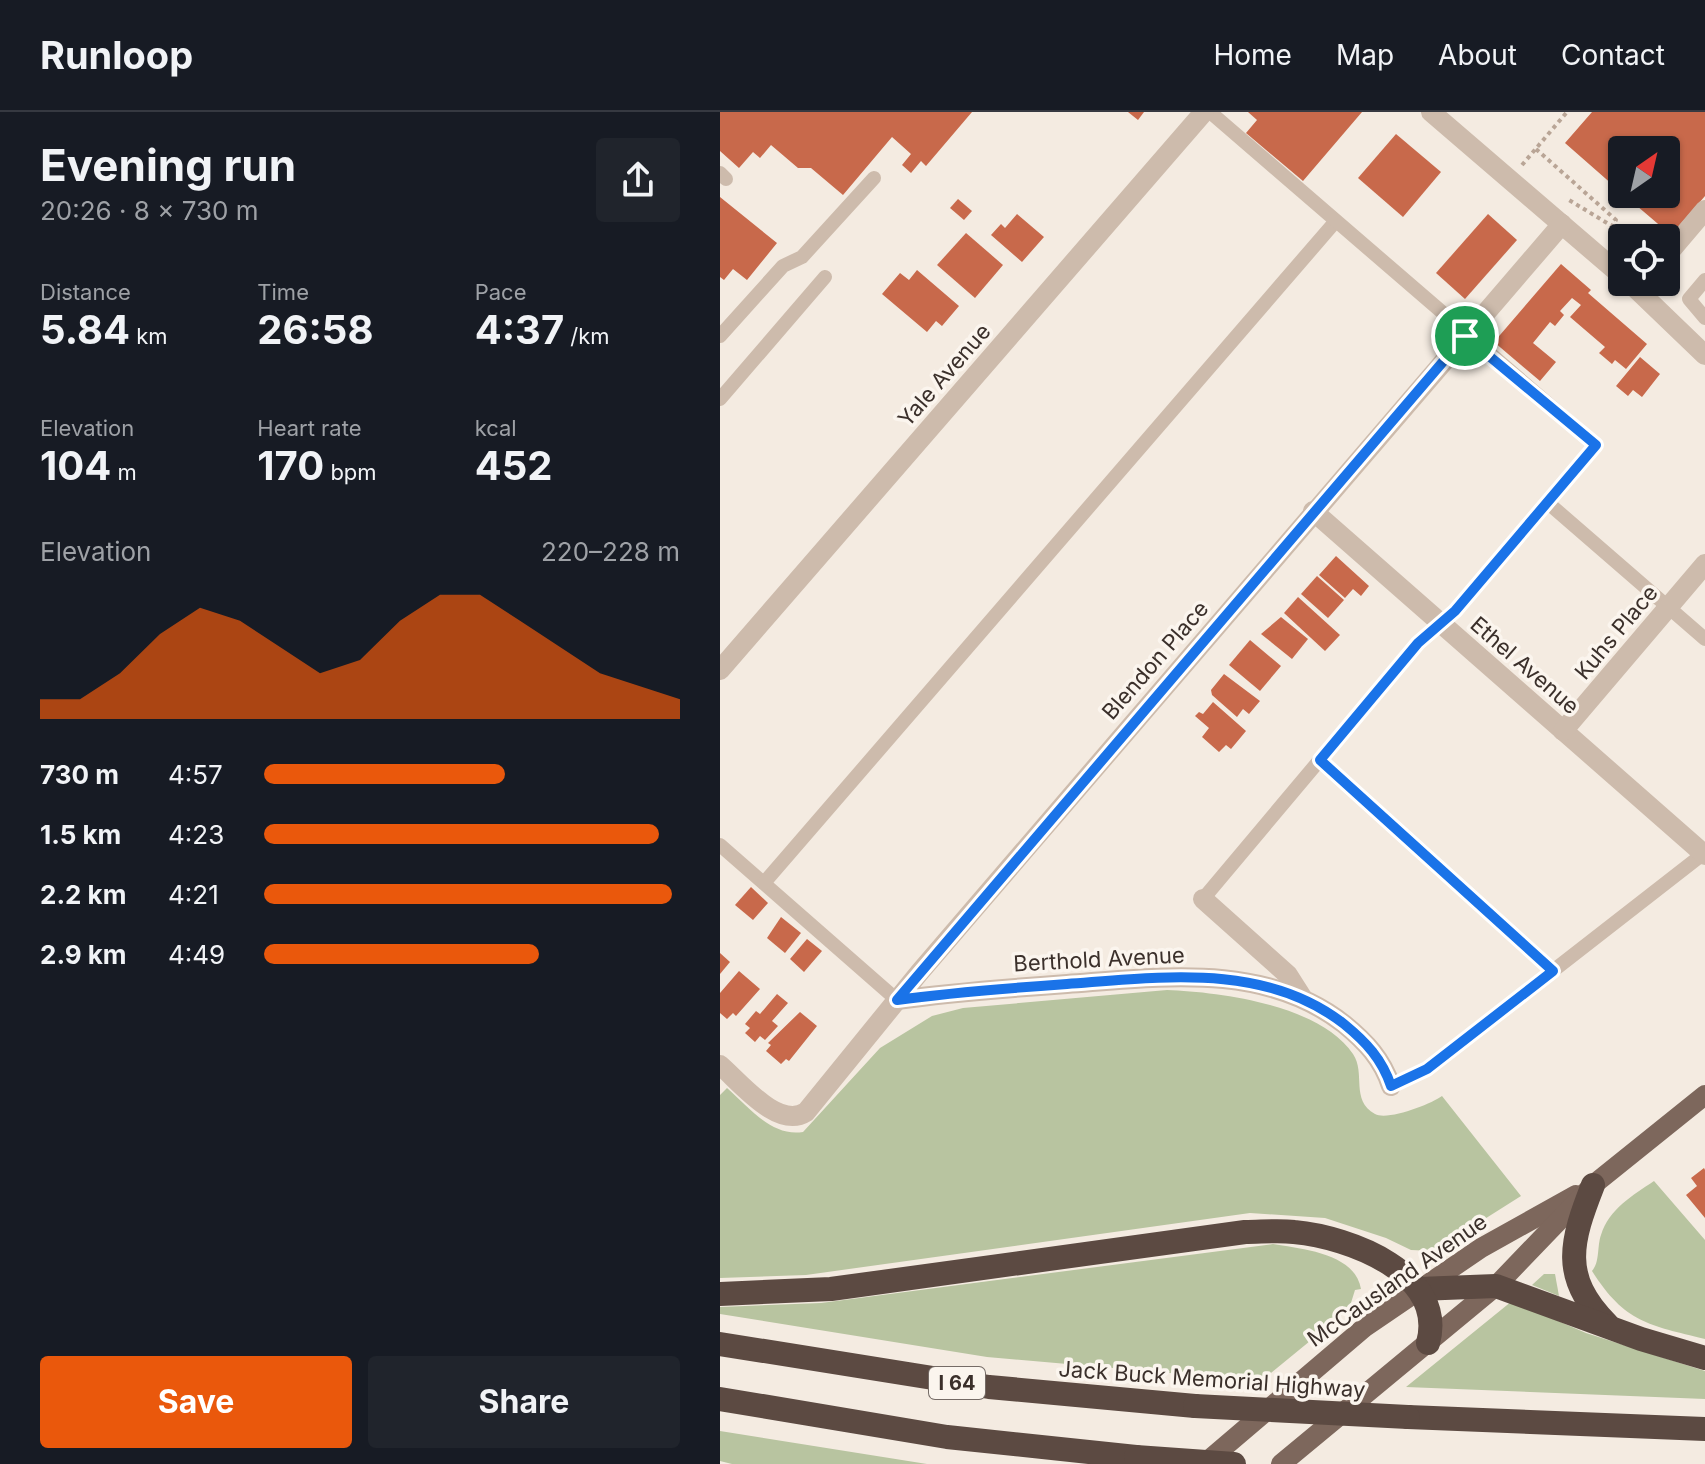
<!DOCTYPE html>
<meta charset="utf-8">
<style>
:root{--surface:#171b24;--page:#20242c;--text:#f1f3f6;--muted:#9ea1a6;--line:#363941;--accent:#ea580c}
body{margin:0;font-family:Inter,sans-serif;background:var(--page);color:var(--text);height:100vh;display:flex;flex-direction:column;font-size:30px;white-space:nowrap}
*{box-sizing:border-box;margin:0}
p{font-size:26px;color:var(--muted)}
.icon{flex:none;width:44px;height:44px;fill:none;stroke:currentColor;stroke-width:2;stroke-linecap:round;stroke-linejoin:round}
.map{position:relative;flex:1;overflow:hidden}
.drawer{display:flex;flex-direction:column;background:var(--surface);width:720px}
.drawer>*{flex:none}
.needle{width:52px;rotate:34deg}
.controls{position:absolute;left:888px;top:24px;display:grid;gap:16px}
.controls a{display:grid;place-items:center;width:72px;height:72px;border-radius:8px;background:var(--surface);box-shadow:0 2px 6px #0004;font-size:40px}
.pin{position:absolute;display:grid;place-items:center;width:68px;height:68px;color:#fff;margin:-34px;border:4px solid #fff;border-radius:50%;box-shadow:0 2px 8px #0007}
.round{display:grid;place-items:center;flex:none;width:84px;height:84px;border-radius:8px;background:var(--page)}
.summary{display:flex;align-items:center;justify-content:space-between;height:136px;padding:0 40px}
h1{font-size:44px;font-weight:700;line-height:60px}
.figures{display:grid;grid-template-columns:repeat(3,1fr);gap:12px;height:136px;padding:8px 40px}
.figures div{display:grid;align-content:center}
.figures b{font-size:40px;font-weight:700}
.figures small{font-size:22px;font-weight:400}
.figures p{font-size:22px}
.chart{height:224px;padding:16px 40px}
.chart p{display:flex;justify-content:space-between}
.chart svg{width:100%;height:144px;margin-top:8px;fill:var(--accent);opacity:.7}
.primary-button{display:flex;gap:16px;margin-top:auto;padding:16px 40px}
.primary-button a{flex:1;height:92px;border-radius:8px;background:var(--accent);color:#fff;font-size:32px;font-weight:700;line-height:92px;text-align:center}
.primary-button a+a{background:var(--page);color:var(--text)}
ul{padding:0 40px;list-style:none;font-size:26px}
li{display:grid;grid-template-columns:128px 96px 1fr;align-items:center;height:60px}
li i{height:20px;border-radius:10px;background:var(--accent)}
header{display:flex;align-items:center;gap:48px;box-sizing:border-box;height:112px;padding:0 40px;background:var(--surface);border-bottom:2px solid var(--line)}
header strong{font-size:38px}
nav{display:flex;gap:44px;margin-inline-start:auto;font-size:28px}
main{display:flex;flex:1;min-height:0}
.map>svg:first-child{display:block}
</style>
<header>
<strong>Runloop</strong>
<nav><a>Home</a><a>Map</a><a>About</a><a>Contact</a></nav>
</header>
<main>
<section class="drawer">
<div class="summary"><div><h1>Evening run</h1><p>20:26 · 8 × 730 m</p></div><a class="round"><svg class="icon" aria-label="share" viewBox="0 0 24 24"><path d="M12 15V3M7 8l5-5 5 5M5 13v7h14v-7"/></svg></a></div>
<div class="figures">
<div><p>Distance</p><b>5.84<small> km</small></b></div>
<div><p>Time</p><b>26:58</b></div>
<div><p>Pace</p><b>4:37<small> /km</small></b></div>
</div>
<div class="figures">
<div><p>Elevation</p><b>104<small> m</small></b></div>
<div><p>Heart rate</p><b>170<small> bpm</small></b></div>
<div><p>kcal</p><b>452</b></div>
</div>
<div class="chart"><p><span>Elevation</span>220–228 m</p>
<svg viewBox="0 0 160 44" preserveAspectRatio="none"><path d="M0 44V38L10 38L20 30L30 18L40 10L50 14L60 22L70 30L80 26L90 14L100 6L110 6L120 14L130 22L140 30L150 34L160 38V44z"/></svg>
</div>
<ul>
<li><b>730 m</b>4:57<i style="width:58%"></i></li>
<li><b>1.5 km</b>4:23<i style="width:95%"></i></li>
<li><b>2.2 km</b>4:21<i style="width:98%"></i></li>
<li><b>2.9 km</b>4:49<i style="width:66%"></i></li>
</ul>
<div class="primary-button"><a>Save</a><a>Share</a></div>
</section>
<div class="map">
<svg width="985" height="1352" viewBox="0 0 985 1352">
<rect width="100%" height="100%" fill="#f4ebe1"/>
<g fill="#b8c4a0">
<path d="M447,878C500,880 600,893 633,942C646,961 630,988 655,1002C668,1009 711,992 722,984L801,1084L714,1139L691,1138L666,1126L605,1106L530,1101L86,1163L0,1166V983L7,976C29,995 51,1025 83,1020L160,936L212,904L243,896Z"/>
<path d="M934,1069L985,1128V1227C929,1213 905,1211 872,1159C880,1150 877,1134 881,1123C889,1097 913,1083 934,1069Z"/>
<path d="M553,1132C582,1137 635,1141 641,1177L635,1178L630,1194L623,1202L541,1269L267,1245L0,1202V1195L101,1191Z"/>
<polygon points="824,1162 835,1162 839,1184 812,1173"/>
<polygon points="792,1189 866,1221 985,1259 985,1287 686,1275"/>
<polygon points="0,1319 207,1352 12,1352 0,1349"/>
</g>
<g fill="#c8694b">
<polygon points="0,0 252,0 206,54 201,49 191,61 182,53 191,42 172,25 123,83 91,56 78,56 51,33 40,46 33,40 19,56 0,39"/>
<polygon points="408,0 424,0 418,8"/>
<polygon points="528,0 642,0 583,69 526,21 537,8"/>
<polygon points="872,0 985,0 985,84 951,123 903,82 946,82 946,38 902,38 902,81 845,31"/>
<polygon points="676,22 721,60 683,105 638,66"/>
<polygon points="0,85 57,131 27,168 13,157 4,168 0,165"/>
<polygon points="238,87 252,99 244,108 230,96"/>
<polygon points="297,102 324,125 302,150 271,123 281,112 285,116"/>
<polygon points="768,102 797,128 745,187 716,161"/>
<polygon points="246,121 283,153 255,186 217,153"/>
<polygon points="841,152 871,178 868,181 927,232 906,257 895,248 892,252 879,241 885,235 850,205 861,193 852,186 840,199 844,203 835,214 830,210 813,231 836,250 820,269 774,230"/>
<polygon points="197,158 239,194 222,214 216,209 207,220 162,182 180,161 189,168"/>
<polygon points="920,245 940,262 922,285 913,278 908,284 896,274"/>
<polygon points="616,444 649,474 641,484 633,477 625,486 599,463"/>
<polygon points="597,464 624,488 608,506 581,482"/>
<polygon points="578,485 620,523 605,539 564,501"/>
<polygon points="561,505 588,527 572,547 541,522"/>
<polygon points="530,528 561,554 540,579 509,553"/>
<polygon points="504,562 540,589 529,602 523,597 517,605 492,583 491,578"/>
<polygon points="493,590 526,619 511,637 506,633 499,640 482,625 489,616 475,604 479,600 483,602"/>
<polygon points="31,775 48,791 33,808 15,793"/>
<polygon points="61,805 81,821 65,841 47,826"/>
<polygon points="87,827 102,839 84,860 70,847"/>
<polygon points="0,841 10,850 0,862"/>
<polygon points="19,859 40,877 16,904 13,901 7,907 0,901 0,881"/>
<polygon points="57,882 68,891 52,909 58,914 45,928 40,924 35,930 25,921 30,916 25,912 36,899 40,902"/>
<polygon points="80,900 97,914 69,949 66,947 61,952 46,939 51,933 48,931"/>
<polygon points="984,1056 985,1058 985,1106 966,1083 977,1074 971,1066"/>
</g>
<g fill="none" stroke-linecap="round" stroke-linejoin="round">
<g stroke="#b9a596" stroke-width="4" stroke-dasharray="4 4" stroke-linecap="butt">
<polyline points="816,37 896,108 892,114 849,88"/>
<polyline points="802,53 847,0"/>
</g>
<g stroke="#cdbbac" stroke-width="14">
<polyline points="0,61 6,67"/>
<polyline points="985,168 969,187 985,206"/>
<polyline points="0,224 63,154 82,145 154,66"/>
<polyline points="0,287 105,165"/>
<polyline points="827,390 985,527"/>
<polyline points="600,648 833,859"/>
<polyline points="0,733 177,888"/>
<polyline points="44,771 615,110"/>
<polyline points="483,787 698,531 735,499 876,333 490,0"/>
<polyline points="671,974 707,957 983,742"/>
</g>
<g stroke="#cdbbac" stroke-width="20">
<polyline points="711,0 902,164"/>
<polyline points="946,144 985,98"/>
<polyline points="909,170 985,243"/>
<polyline points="593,399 985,743"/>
<polyline points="0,558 484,0"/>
<polyline points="843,619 985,452"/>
<polyline points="483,787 568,863 582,885"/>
<path d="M177,888C234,880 290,876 347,872C441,865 545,850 624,912C646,930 662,947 671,974"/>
<path d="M0,953C20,970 58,1018 86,1000L199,861L842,112"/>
</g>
<g stroke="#7d675c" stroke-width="20">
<polyline points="484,1352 645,1215 761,1136 856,1083"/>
<polyline points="561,1352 776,1174 873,1073 985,983"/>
</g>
<g stroke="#5c4a42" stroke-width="24">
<path d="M873,1073C851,1129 840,1165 887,1212"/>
<polyline points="699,1177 776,1174 921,1227 985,1246"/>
<path d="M0,1182L111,1177L525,1120C541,1120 558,1118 574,1120C630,1125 727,1162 708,1231"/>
<polyline points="0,1232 269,1275 475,1294"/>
<polyline points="0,1287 227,1325 416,1345"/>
<polyline points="688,1305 985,1317"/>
</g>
<g stroke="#5c4a42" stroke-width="24">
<polyline points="475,1294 688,1305"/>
<polyline points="416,1345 514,1352"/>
</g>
</g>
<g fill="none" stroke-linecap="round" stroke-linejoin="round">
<g stroke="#fff" stroke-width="16">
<path id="route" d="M745,224L876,333L735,499L698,531L600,648L833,859L707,957L671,974C662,947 646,930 624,912C545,850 441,865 347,872C290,876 234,880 177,888Z"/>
</g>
<use href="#route" stroke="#1a73e8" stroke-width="10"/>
</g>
<g text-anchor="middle" stroke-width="7" stroke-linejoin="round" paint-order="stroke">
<rect fill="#fbf5ee" stroke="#756b66" stroke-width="2" x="209" y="1255" width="56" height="32" rx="6"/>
<g font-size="20" font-weight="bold" fill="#3b302b">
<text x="237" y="1278">I 64</text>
</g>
<g font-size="22" fill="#3b302b" stroke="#fbf5ee">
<text transform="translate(224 263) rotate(-49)" y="8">Yale Avenue</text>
<text transform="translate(896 520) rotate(-50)" y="8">Kuhs Place</text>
<text transform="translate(435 548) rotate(-49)" y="8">Blendon Place</text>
<text transform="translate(805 553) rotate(41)" y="8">Ethel Avenue</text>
<text transform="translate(379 847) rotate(-3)" y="8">Berthold Avenue</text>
<text transform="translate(677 1168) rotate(-35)" y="8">McCausland Avenue</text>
<text transform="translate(492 1267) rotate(4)" y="8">Jack Buck Memorial Highway</text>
</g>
</g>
</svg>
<div class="controls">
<a><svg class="needle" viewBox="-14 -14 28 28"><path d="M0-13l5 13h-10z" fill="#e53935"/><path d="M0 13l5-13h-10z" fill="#9ea1a6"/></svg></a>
<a><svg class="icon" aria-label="locate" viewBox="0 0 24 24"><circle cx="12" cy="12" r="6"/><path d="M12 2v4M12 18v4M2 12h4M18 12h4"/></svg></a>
</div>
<div class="pin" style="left:745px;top:224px;background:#1e9e55"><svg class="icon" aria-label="arrive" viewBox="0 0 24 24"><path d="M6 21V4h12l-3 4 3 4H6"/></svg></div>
</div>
</main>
